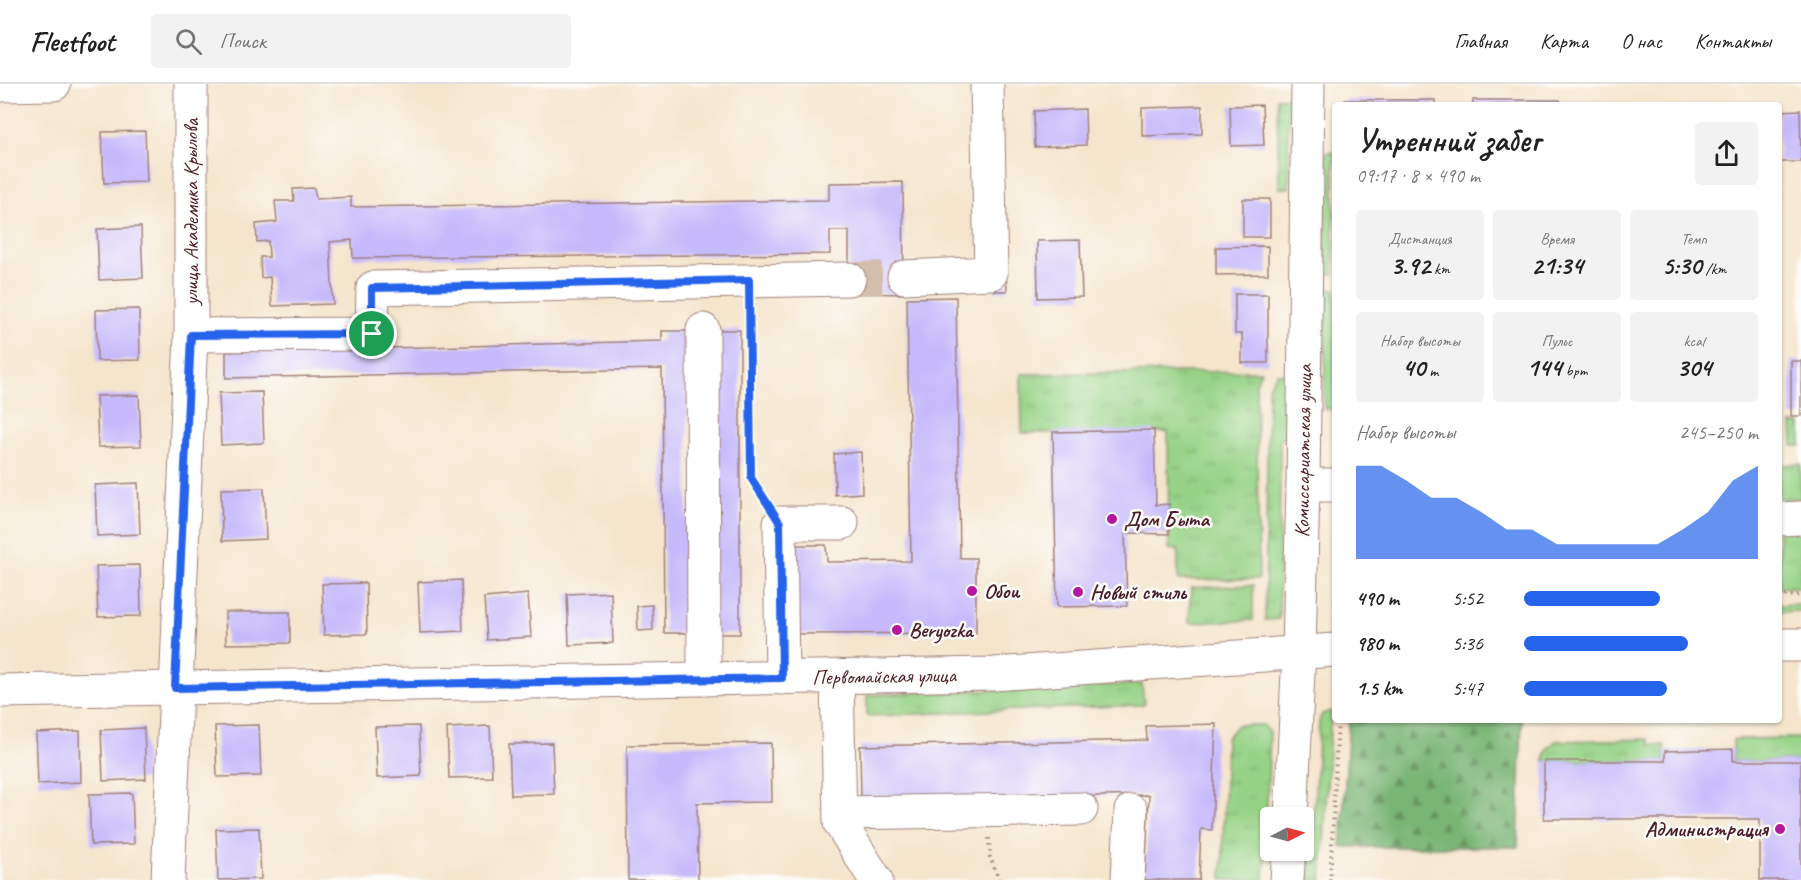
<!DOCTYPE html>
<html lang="ru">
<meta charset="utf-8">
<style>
:root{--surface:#fff;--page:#f2f2f2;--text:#222;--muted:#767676;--line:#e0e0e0;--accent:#2563eb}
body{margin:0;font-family:Caveat,sans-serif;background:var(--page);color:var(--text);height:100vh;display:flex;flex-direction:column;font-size:22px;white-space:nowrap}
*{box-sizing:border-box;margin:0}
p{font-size:20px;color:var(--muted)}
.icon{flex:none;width:33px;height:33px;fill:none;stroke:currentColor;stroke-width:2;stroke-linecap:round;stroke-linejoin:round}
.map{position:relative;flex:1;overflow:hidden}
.details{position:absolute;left:1332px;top:18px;width:450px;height:621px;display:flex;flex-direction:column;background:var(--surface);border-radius:6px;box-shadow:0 2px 4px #0004}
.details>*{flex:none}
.needle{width:39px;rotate:84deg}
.fabs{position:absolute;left:1260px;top:723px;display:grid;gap:12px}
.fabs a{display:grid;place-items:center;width:54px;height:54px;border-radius:6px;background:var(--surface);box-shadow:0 2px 4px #0004;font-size:30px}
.pin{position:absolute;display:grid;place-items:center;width:51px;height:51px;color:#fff;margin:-26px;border:3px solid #fff;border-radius:50%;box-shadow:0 2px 6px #0007}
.round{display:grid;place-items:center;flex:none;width:63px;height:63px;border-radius:6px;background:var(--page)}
.headline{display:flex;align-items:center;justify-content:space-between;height:102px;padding:0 24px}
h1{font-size:33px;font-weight:600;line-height:45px}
.stats{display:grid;grid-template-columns:repeat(3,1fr);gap:9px;height:102px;padding:6px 24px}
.stats div{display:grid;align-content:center;border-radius:6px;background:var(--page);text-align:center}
.stats b{font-size:26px;font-weight:600}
.stats small{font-size:16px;font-weight:400}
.stats p{font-size:16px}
.chart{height:168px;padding:12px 24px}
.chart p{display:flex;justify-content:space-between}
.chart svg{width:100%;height:108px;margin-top:6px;fill:var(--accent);opacity:.7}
ul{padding:0 24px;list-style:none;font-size:20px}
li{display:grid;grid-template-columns:96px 72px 1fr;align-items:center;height:45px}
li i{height:15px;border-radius:8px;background:var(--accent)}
header{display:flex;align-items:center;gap:36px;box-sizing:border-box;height:84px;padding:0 30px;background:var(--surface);border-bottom:2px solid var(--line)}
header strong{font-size:28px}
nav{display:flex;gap:33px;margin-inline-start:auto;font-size:21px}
.search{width:420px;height:54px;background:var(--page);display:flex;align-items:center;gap:15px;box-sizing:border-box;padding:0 21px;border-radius:6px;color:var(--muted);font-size:22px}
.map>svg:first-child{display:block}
</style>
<header>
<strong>Fleetfoot</strong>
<div class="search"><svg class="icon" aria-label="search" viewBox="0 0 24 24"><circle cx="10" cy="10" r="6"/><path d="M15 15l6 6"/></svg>Поиск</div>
<nav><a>Главная</a><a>Карта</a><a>О нас</a><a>Контакты</a></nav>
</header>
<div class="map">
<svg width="1801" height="796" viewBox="0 0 1801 796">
<defs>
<pattern id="grass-tufts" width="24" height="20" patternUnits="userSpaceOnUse" patternTransform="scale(1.5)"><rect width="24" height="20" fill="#97d387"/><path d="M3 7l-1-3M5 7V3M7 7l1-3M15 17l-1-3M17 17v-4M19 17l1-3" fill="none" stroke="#84b575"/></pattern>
<pattern id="forest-firs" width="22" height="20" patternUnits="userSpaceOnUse" patternTransform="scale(1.5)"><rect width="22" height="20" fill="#79b574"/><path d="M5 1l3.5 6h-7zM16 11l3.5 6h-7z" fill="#65935f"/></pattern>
</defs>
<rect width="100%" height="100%" fill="#fdfcf7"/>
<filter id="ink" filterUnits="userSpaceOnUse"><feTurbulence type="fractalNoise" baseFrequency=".0167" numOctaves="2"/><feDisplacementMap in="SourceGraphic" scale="12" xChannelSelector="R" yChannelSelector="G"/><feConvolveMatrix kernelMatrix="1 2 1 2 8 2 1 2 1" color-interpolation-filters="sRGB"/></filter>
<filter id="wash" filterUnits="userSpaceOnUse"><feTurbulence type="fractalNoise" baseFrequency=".008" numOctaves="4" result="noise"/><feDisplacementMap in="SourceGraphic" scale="24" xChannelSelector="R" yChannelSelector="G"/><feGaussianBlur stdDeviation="1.35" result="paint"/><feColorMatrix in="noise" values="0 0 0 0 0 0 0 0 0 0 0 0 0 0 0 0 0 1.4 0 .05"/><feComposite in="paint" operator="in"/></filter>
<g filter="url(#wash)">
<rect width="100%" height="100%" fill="#f5e5cd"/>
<g fill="url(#grass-tufts)" stroke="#707959" stroke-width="1.5">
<polygon points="1277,14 1288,14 1289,104 1279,104"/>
<polygon points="1325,68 1334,68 1334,190 1324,190"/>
<polygon points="1326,205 1335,205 1335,325 1324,325"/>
<polygon points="1261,287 1256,299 1259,495 1178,496 1178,466 1169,465 1168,348 1022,349 1021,290"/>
<polygon points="1277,289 1290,289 1290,348 1280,356 1279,535 1265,536 1268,303"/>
<polygon points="1792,340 1801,340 1801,362 1793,362"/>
<polygon points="1801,380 1801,415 1779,415 1779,381"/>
<polygon points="1779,446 1801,446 1801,503 1779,504"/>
<polygon points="1253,501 1253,536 1189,539 1191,504"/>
<polygon points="1801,520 1801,527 1779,528 1779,521"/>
<polygon points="1142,600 1144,621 867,632 867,611"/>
<polygon points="1331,627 1322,796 1310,796 1319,638 1322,630"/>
<polygon points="1237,641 1263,641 1270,648 1264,796 1222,796 1226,654"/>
<polygon points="1801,654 1801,677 1733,677 1733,655"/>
<polygon points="1649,655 1650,661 1665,661 1665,677 1544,677 1547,665 1556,657"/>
</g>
<polygon fill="url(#forest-firs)" stroke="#626a50" stroke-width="1.5" points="1349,636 1522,636 1518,763 1341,763"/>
<g id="blocks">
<g fill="#c6b9fc">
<rect x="1345" y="16" width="90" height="5"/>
<rect x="1473" y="16" width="87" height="5"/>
<polygon points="1262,21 1264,61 1231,62 1230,22"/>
<polygon points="1202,22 1202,50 1142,52 1142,24"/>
<polygon points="1085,25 1086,61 1035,63 1034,27"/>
<polygon points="1800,26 1801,78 1779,78 1779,27"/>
<polygon points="145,47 147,98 104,99 102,48"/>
<polygon points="903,98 904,210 849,209 849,147 830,147 830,170 353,174 352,156 330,158 333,220 272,222 270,193 261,194 260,173 269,173 268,157 257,158 256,140 277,138 275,117 294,117 293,105 314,104 316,115 351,113 351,123 829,116 829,99"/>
<rect x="1243" y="115" width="27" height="38"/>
<polygon points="141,143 143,194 99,196 97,145"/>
<polygon points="1080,156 1082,213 1038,214 1037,157"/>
<polygon points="1268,162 1268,190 1216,191 1216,163"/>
<polygon points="994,188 1006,188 1007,207 994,207"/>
<polygon points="1235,210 1268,210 1268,279 1242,279 1242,250 1235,250"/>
<polygon points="956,213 960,474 976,474 976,549 797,550 796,461 826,461 827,478 911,477 907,214"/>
<polygon points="139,225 140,276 97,277 96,226"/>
<rect x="713" y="246" width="27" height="304"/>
<polygon points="662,247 687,247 688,549 664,549 662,285 226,294 226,268 662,257"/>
<rect x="1791" y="277" width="10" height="55"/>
<polygon points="262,308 264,359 221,361 219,309"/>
<polygon points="139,311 141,362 98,363 96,312"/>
<polygon points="1154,346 1156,421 1169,420 1169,450 1125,449 1127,522 1057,523 1053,348"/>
<polygon points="861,368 862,409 835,411 834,370"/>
<polygon points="138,399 140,450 97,452 95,401"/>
<polygon points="264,404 266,455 222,457 221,405"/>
<polygon points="140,481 141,532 98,533 96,482"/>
<polygon points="461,496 463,547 420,549 418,498"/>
<polygon points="366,499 367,550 324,551 322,500"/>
<polygon points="611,508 613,559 569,561 567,510"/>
<polygon points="528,510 531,553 487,556 484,514"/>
<polygon points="652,521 653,546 638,547 637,522"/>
<polygon points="225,528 290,528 290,559 226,560"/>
<polygon points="1216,640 1212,746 1201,745 1199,796 1145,796 1149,711 861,717 860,662 1147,656 1146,642"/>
<polygon points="259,641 261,692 217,693 215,642"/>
<polygon points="419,642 421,692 377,694 375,643"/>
<polygon points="490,642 492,693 449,694 447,644"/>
<polygon points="144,644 146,695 103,697 101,646"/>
<polygon points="80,647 81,698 38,700 36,649"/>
<polygon points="552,659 554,710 511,711 509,660"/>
<polygon points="771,659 772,718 697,719 698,796 628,796 627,661"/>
<polygon points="1733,665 1733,677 1801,677 1801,796 1760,796 1760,735 1544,735 1544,677 1665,677 1665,667"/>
<polygon points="132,709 134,760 91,761 89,710"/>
<polygon points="259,744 261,795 218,796 216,745"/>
</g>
</g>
</g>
<g filter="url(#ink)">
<use href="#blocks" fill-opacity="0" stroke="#a0827c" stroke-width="1.5"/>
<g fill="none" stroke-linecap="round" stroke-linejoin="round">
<polyline stroke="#d3bdad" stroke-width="33" stroke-dasharray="33 16" stroke-linecap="butt" points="849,195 904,193"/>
<g stroke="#a0827c" stroke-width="35">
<g id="minor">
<polyline points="0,1 54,0"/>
<polyline points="904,193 991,189 987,0"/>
<polyline points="703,246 704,594"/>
<polyline points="191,251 372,250 373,204 849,195"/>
<polyline points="1303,401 1335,401"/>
<polyline points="1779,435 1801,434"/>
<polyline points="1779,561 1801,561"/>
<polyline points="837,592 840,739 876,796"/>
<polyline points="782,594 780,439 842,439"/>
<polyline points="0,607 994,590 1335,566"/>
<polyline points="840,729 1081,725"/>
<polyline points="1291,734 1299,568 1303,401 1308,0"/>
<polyline points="168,796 191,251 191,0"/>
<polyline points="1128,796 1131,727"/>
<polyline points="1287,796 1289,766"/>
</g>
</g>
<g stroke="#a0827c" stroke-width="4" stroke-dasharray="1.5 4.5" stroke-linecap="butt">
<polyline points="749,227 751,394 765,416"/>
<polyline points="1779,512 1801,511"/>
<polyline points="989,754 990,773 999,796"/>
<polyline points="1330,796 1338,636"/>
</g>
<use href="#minor" stroke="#fff" stroke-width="33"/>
</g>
</g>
<g fill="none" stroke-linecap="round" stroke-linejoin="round" filter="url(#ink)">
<g stroke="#fff" stroke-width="12">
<polygon id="route" points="749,196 751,394 780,439 782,594 175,604 191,251 372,250 372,204"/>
</g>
<use href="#route" stroke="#2563eb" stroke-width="8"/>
</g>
<g fill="#b5179e" stroke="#fdfcf7" stroke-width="2">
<circle cx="1112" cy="435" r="6"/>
<circle cx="972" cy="507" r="6"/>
<circle cx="1078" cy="508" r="6"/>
<circle cx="897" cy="546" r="6"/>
<circle cx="1780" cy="745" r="6"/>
</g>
<g text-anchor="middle" stroke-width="5" stroke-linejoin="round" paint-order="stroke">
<g font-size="21" fill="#4a1f2b" stroke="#fdfcf7">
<text transform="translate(191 128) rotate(-90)" y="7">улица Академика Крылова</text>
<text transform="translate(1303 367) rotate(-89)" y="7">Комиссариатская улица</text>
<text transform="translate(884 592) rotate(-1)" y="7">Первомайская улица</text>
</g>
<g font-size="21" font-weight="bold" fill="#4a1f2b" stroke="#fdfcf7" text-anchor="start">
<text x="1124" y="442">Дом Быта</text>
<text x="984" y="514">Обои</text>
<text x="1090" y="515">Новый стиль</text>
<text x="909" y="553">Beryozka</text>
<text x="1768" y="752" text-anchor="end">Администрация</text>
</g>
</g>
</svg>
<div class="fabs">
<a><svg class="needle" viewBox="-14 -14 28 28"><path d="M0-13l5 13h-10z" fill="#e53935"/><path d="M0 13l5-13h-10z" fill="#767676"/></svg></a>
</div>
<div class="pin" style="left:372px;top:250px;background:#1e9e55"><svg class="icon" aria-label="arrive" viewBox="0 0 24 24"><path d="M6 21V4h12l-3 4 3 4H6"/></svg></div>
<section class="details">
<div class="headline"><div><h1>Утренний забег</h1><p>09:17 · 8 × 490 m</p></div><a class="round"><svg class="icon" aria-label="share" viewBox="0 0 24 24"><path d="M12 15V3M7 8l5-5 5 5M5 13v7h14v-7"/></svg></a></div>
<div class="stats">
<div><p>Дистанция</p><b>3.92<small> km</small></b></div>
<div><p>Время</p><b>21:34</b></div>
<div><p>Темп</p><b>5:30<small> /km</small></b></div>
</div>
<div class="stats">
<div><p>Набор высоты</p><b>40<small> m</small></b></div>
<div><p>Пульс</p><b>144<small> bpm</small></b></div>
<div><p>kcal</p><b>304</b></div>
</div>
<div class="chart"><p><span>Набор высоты</span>245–250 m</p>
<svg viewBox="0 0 160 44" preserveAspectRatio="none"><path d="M0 44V6L10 6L20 12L30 19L40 19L50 25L60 32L70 32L80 38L90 38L100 38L110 38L120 38L130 32L140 25L150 12L160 6V44z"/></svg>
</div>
<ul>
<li><b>490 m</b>5:52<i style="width:58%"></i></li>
<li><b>980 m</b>5:36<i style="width:70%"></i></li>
<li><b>1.5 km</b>5:47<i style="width:61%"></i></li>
</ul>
</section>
</div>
